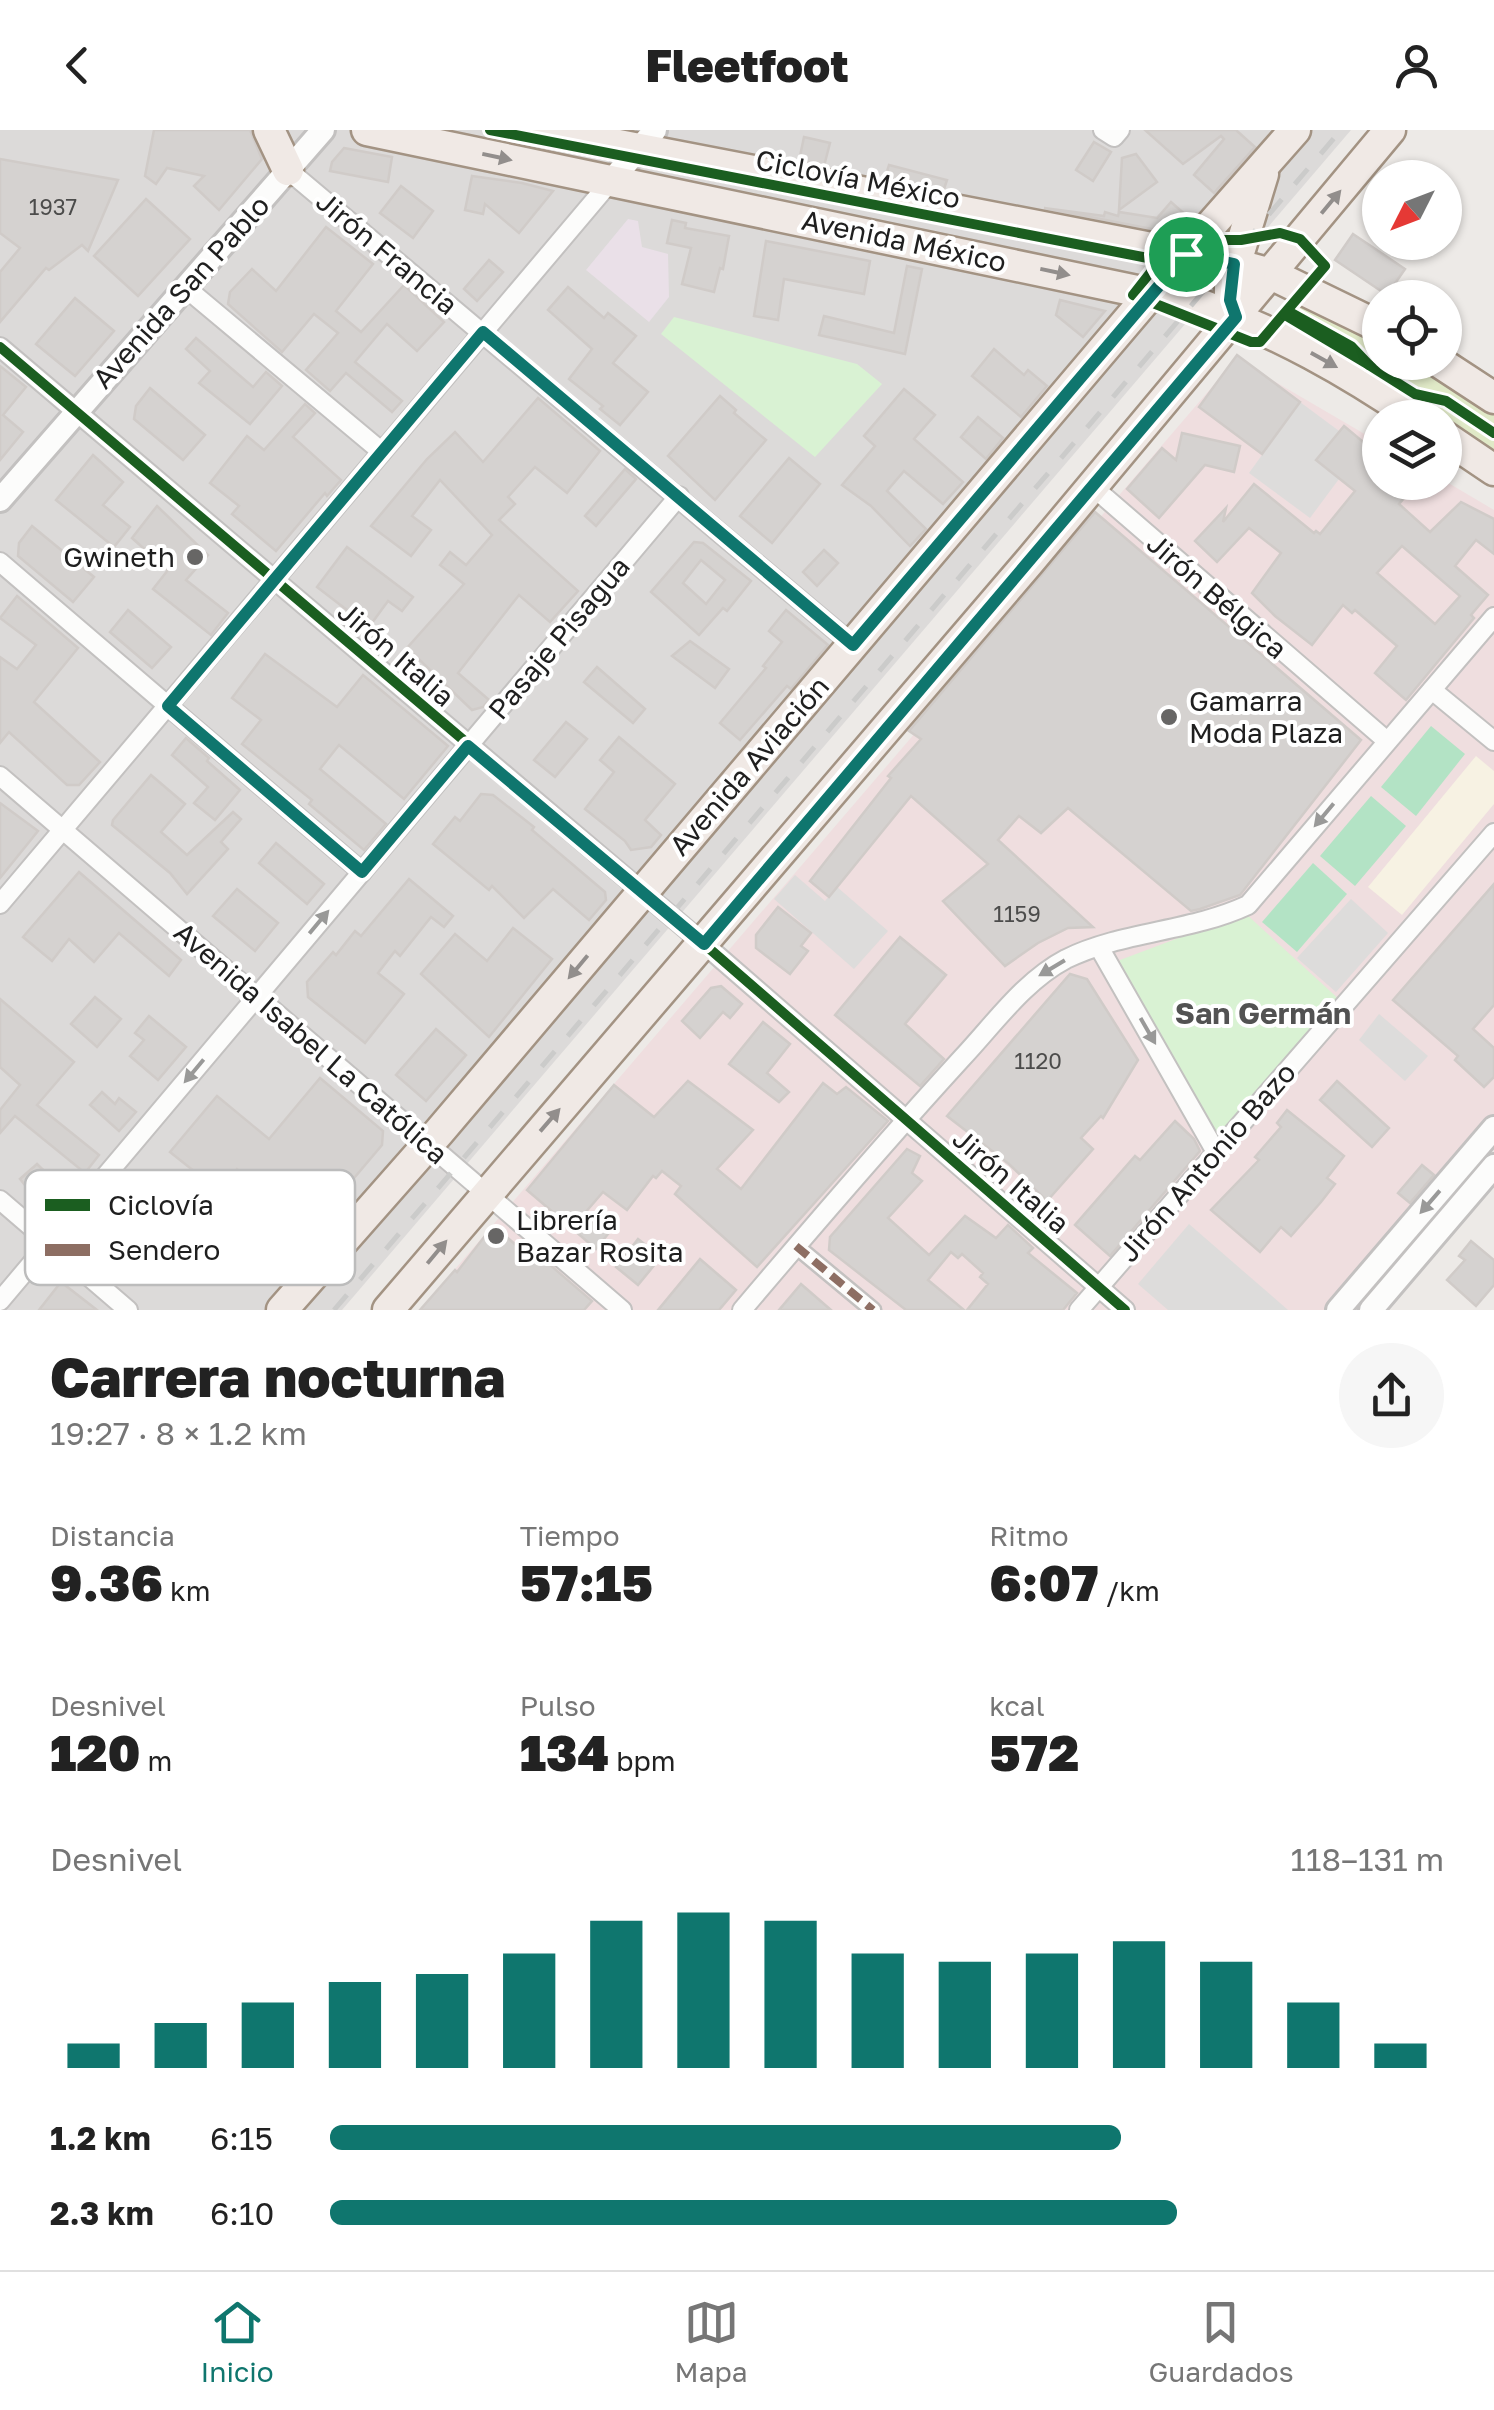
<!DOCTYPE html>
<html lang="es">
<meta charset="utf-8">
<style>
:root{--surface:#fff;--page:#f6f6f6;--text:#222;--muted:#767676;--line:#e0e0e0;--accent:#0f766e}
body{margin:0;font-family:"Golos Text",sans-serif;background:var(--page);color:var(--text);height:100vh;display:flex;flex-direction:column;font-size:38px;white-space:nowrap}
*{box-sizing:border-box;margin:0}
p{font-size:32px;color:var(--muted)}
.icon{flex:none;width:55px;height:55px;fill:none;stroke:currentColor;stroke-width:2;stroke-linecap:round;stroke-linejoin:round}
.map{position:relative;height:1180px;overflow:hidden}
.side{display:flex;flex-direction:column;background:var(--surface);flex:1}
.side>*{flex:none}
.needle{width:65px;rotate:228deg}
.tools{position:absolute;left:1362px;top:30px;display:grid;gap:20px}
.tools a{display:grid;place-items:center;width:100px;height:100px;border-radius:50%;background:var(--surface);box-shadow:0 2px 8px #0004;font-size:50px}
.pin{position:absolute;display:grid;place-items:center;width:85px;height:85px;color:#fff;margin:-42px;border:5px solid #fff;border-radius:50%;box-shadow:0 2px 10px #0007}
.round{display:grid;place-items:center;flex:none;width:105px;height:105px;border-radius:52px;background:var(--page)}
.summary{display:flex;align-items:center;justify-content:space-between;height:170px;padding:0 50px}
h1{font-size:55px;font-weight:800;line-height:75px}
.metrics{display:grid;grid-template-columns:repeat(3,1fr);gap:15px;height:170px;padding:10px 50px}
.metrics div{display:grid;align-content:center}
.metrics b{font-size:50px;font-weight:800}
.metrics small{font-size:28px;font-weight:400}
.metrics p{font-size:28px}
.chart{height:280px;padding:20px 50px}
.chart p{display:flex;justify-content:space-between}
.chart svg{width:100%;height:180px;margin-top:10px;stroke:var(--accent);stroke-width:6}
ul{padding:0 50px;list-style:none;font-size:32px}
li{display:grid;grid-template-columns:160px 120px 1fr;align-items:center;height:75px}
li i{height:25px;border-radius:12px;background:var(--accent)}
header{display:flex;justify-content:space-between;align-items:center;height:130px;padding:0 50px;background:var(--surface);font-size:45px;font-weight:800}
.tab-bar{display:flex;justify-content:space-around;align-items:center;height:140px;border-top:2px solid var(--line);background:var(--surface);font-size:28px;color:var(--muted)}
.tab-bar a{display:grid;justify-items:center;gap:5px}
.tab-bar .on{color:var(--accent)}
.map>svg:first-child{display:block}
</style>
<header><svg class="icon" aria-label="back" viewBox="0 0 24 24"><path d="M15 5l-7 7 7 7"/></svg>Fleetfoot<svg class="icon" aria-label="person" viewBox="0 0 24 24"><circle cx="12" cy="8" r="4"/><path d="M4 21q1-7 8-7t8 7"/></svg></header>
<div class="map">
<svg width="1494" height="1180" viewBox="0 0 1494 1180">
<rect width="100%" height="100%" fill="#edeae7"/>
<polygon fill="#dcdad9" points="0,0 1351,0 342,1180 0,1180"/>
<polygon fill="#efdedf" points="1236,229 1380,313 1380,352 1445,351 1494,380 1494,1015 1354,1180 420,1180"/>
<polygon fill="#eae0e8" points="628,89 638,91 642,117 668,124 669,167 649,192 586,140"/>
<polygon fill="#f7f2e3" points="1476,626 1494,641 1494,674 1402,785 1368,757"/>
<polygon fill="#e0e9c7" points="1297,174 1380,216 1380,232 1414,233 1494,284 1494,321 1290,192"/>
<g fill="#d9f2d3">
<polygon points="674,187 857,234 882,254 815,327 661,204"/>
<polygon points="1245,783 1342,872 1219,1015 1117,836 1120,830"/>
</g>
<g fill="#b3e3c5">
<polygon points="1431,596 1465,624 1416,686 1381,657"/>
<polygon points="1371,666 1406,696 1355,756 1320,726"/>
<polygon points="1313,733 1347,764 1297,822 1262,792"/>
</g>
<g fill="#dddcdb">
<polygon points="1300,272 1362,318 1310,388 1249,343"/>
<polygon points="795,745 825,771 837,757 888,801 854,839 774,769"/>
<polygon points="1351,769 1388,803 1336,862 1297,828"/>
<polygon points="1379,884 1428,926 1405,951 1359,910"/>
<polygon points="1189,1094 1288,1180 1168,1180 1138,1154"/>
</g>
<g fill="#d5d2d0" stroke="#d0cbc8" stroke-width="2.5" fill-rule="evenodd">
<polygon points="154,0 250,0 262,29 219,80 194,56 204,46 167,38 156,54 145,46"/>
<polygon points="1145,0 1236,0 1255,17 1214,63 1194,45 1224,9 1221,6 1183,34"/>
<polygon points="804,7 830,13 824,36 799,31"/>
<polygon points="1094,12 1111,22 1093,51 1076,40"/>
<polygon points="344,18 392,27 388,52 330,41 332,32"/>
<polygon points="1136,24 1157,52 1119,80 1122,28"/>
<polygon points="0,29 118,50 88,121 82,115 49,140 46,138 0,192 0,142 20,118 0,103"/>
<polygon points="889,35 947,50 944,59 885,48"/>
<polygon points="472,46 522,53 553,61 519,103 485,74 483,84 465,80"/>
<polygon points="401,56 433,81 413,108 380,83"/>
<polygon points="146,69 190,109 138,166 94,126"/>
<polygon points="1171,72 1187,86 1172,103 1044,78 1104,86 1105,82 1118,86 1119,82 1157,88"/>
<polygon points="672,90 686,93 685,98 729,106 723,139 720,138 714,162 682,154 691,118 667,113"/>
<polygon points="326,97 373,134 336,181 361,202 404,155 444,192 417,221 387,194 355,232 402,271 392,282 346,243 330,261 306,240 338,203 314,184 282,222 228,174 230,162 252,139 276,161"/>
<polygon points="1353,104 1405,139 1387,165 1335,130"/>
<polygon points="766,111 870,131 864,164 784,149 778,190 754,186"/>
<polygon points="489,130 503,142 477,171 464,159"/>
<polygon points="907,136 922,139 905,224 819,205 824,186 894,203"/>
<polygon points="568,157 604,188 608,183 636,206 613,233 648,262 620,295 600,279 603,276 569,249 592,219 548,180"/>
<polygon points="75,168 114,201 75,246 36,214"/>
<polygon points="1060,170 1105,181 1083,207 1056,185"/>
<polygon points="196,208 253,257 266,242 282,256 250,294 199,253 210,241 186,219"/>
<polygon points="994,219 1024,245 1028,240 1047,256 1021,287 972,246"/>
<polygon points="1237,225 1300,272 1262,324 1199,277"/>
<polygon points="0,236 26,257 3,285 23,302 0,330"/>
<polygon points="150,258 205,305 183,330 134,289 136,276"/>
<polygon points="904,259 935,285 914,309 963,352 943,374 904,341 887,361 926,399 910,416 871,376 842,355 875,316 864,306"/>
<polygon points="720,266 736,280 734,283 766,310 715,370 668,326"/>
<polygon points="538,268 600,321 567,363 535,337 508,367 515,374 499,390 578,461 550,492 519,465 458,543 489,570 483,577 472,580 407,518 464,454 440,435 450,422 466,435 492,405 440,350 412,386 431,400 411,426 371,396 427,329 455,302 483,332"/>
<polygon points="305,274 315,283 293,307 341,350 327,366 325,363 276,421 232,384 239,376 210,353 247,306 264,320"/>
<polygon points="978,287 1003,308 986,329 961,307"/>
<path d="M1344,296L1380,326V352H1418L1399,374L1430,402L1461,372L1494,389V424L1476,410L1455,436L1488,465L1471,485L1474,488L1406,570L1375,543L1397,516L1355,480L1352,483L1343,475L1312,515L1275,486L1252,463L1281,423L1249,398L1217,432L1195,411L1226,378L1223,392L1254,354L1314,403L1316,401L1320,404L1355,361L1316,330ZM1402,416L1460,466L1435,494L1377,443Z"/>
<polygon points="1182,303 1240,316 1234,342 1205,335 1159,388 1127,359 1162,318 1176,330"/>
<polygon points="93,325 123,352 103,375 130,397 114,417 56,370"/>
<polygon points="789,328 820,354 772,413 740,386"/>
<polygon points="625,339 636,349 596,396 585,386"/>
<polygon points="157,376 208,425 186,450 228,483 211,505 153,459 168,440 132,408"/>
<polygon points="1095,382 1361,610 1240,765 1200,779 1191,781 1068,678 1041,703 1019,686 998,710 1093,797 1068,798 1038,813 1005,836 943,771 988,734 911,666 829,767 810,751 891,648 888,646 921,609 909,601"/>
<polygon points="32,396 94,447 73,472 18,426 19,413"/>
<path d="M694,412L703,413L751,451L727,481L723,478L699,505L651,462ZM701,430L725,450L706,474L683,453Z"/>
<polygon points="347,417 413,467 402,481 388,471 369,497 317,457"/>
<polygon points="824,420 838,433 817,456 803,442"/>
<polygon points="17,466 78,518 34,572 100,632 79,655 67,655 9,602 0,613 0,527 17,539 36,515 0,488"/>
<polygon points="128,480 171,517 152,538 110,502"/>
<polygon points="786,480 828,515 791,559 787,556 740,610 720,593 766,538 763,536 782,512 769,501"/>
<polygon points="690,511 729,539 715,558 672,526"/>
<polygon points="265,524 337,577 363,545 448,616 404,669 339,615 320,639 386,694 364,720 309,674 312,670 242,614 261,590 232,568"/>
<polygon points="597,537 645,579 633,593 584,552"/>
<polygon points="566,592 587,609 555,647 534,630"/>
<polygon points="619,607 675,654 645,690 661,705 651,717 631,720 625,711 585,679 614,642 600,630"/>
<polygon points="186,608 209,628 207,631 240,660 215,690 194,673 208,657 172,625"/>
<polygon points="151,645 185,674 161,702 187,725 233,682 241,689 221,712 228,719 187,764 170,743 112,695 113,690"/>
<polygon points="481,664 493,665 534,697 532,700 605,762 606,770 589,790 553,759 524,788 492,756 489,760 433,714 455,687 460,691"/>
<polygon points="0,673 38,701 0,748"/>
<polygon points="276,713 324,754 307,774 259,733"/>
<polygon points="79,742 181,830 169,846 119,803 94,832 69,809 52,831 23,807"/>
<polygon points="409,749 453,786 444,797 431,787 400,826 395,821 378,843 404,864 365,913 308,867 307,852 333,822 336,825 355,801 361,806"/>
<polygon points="1494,754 1494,875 1473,899 1494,918 1494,947 1484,957 1455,930 1458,926 1393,870"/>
<polygon points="237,759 278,793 255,821 213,786"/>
<polygon points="778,777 811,803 801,816 808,821 790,844 756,818 756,805"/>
<polygon points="513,798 552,829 489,907 421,844 455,804 487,831"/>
<polygon points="900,807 946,845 905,894 944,929 920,956 835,885"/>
<polygon points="1070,844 1087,849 1138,930 1103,988 1101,986 1081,1008 1093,1019 1047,1071 1009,1034 947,986"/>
<polygon points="721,856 742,874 730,888 723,882 700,908 682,891 711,858"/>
<polygon points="95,867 121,889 97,917 71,894"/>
<polygon points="0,869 74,932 37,975 99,1025 85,1043 15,986 0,1003 0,980 20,955 0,937"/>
<polygon points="149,886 186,917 158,950 130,926 144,910 135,903"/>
<polygon points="763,892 790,914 767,943 789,962 779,972 729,934"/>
<polygon points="436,899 466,925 426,971 396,945"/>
<polygon points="320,948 383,1001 382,1015 327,1080 304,1061 287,1081 237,1039 219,1061 170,1022 217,966 269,1009"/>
<polygon points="688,951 753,1000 717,1039 741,1059 823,953 837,964 846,957 888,991 757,1137 675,1064 681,1056 662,1041 656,1048 653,1046 627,1080 603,1062 584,1084 608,1104 596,1119 527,1060 614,955 654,987"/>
<polygon points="1337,951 1389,998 1372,1017 1320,970"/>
<polygon points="102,962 115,974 119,968 136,982 119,1001 90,975"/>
<polygon points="1287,980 1344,1026 1327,1048 1335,1054 1321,1072 1291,1106 1281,1097 1260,1122 1211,1080 1259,1030 1255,1027 1281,997 1277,993"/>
<polygon points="1175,991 1194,1009 1200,1021 1110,1126 1075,1095 1135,1026 1140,1030"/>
<polygon points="907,1019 920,1026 912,1043 922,1051 888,1088 929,1125 965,1086 996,1108 1008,1095 1033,1118 1028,1123 1077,1163 1063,1180 967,1180 988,1154 980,1147 983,1143 962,1124 958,1128 951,1122 928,1150 964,1180 906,1180 829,1120 830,1107"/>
<polygon points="37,1034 62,1058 44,1079 20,1049"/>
<polygon points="1422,1035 1434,1045 1410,1073 1398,1063"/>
<polygon points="488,1102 503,1104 537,1133 542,1128 592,1171 584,1180 420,1180 455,1140 457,1142"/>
<polygon points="638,1109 661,1127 638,1155 616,1137"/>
<polygon points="1471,1111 1494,1130 1494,1155 1476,1176 1447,1150 1465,1130 1459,1126"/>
<polygon points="700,1129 736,1160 719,1180 658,1180"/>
<polygon points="61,1152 97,1180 39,1180"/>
<polygon points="801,1154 831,1180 779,1180"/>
</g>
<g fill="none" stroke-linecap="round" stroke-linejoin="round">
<g stroke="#c3c1c0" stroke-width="19">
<polyline id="pedestrian" points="796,1116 873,1180"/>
</g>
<g stroke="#c3c1c0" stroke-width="22">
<g id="minor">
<polyline points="1103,0 1114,7 1120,0"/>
<polyline points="288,40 853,515"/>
<polyline points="186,158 382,322"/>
<polyline points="0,217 704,814 1125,1180"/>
<polyline points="1093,357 1387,611"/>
<polyline points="0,432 362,742"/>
<polyline points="1432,560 1494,611"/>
<polyline points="0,646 622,1180"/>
<polyline points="0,774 611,51"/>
<polyline points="1099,817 1216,1022"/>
<polyline points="0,1070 128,1180"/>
<polyline points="0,1171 679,366"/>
<path d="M742,1180C814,1095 887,1010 962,928C994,894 1024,851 1066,829C1123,801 1190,802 1248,775L1494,487"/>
<polyline points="1079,1180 1494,703"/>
</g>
</g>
<g stroke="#c3c1c0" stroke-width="28">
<g id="tertiary">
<polyline points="611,51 655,0"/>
<polyline points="0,370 323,0"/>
<polyline points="1338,1180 1494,998"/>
<polyline points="1371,1180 1494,1036"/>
</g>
</g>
<g stroke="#a39383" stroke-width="35">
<g id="primary">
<polyline points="269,0 288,40"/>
<path d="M367,0L1199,174C1278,202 1347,241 1416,288"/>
<polyline points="541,0 1234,134 1271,144 1380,197"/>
<polyline points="1236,187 1230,170 1230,152 1263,44"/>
<polyline points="1439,232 1494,268"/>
<polyline points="1445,307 1494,340"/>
<polyline points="282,1180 439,1002 1152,162 1295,0"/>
<polyline points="388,1180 1029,432 1390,0"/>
</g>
</g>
<use href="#pedestrian" stroke="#fcfcfb" stroke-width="14"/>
<use href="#minor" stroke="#fcfcfb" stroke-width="18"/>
<use href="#tertiary" stroke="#fcfcfb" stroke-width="22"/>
<use href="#primary" stroke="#f0e9e5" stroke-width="30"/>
<polyline stroke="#cbcbca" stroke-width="5" stroke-dasharray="20 20" stroke-linecap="butt" points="334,1180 1341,0"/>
<polyline stroke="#8d6e63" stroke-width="8" stroke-dasharray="15 8" stroke-linecap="butt" points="796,1116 873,1180"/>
<g stroke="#fff" stroke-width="16">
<g id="cycleway">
<polyline points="490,0 1158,130"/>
<polygon points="1280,103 1300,109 1325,136 1260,212 1251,212 1133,165 1176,110 1241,110"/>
<polyline points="1285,185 1369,235 1351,216 1288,181"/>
<polyline points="0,217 704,814 1125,1180"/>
<polyline points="1369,235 1415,264 1446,271 1494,303"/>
</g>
</g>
<use href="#cycleway" stroke="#1b5e20" stroke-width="10"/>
</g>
<defs><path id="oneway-solid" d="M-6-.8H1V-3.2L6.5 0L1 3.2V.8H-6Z" transform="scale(2.5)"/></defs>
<g fill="#928e8c">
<use href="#oneway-solid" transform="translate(497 27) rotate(12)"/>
<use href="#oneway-solid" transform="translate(1331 72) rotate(-50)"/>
<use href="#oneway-solid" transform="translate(1055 142) rotate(12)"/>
<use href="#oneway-solid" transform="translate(1324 230) rotate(29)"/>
<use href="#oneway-solid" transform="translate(578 837) rotate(130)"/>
<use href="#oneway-solid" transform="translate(550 990) rotate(-49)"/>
<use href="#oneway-solid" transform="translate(437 1122) rotate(-50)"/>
</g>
<g fill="#999998">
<use href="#oneway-solid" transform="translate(1324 685) rotate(130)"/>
<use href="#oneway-solid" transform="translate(319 792) rotate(-50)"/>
<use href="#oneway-solid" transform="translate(1052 838) rotate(149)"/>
<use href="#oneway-solid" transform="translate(1148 901) rotate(60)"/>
<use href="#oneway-solid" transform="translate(194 941) rotate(130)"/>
<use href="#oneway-solid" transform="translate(1430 1072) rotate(131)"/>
</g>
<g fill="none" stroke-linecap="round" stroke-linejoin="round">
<g stroke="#fff" stroke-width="20">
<polygon id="route" points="1186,124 1234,134 1230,170 1236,187 704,814 468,616 362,742 168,576 483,202 853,515"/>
</g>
<use href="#route" stroke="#0f766e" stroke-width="12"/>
</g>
<g fill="#676665" stroke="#fff" stroke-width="4">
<circle cx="195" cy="427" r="10"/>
<circle cx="1169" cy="587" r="10"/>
<circle cx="496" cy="1106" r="10"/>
</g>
<g text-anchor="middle" stroke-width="8" stroke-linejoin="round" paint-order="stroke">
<g font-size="22" fill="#4c4c4b">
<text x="53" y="85">1937</text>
<text x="1017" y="792">1159</text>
<text x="1038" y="939">1120</text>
</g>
<g font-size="28" fill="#1f1f1f" stroke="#fff">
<text transform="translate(858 49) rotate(11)" y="10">Ciclovía México</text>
<text transform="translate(904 111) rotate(12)" y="10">Avenida México</text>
<text transform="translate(387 123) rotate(40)" y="10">Jirón Francia</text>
<text transform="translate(181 162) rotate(-48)" y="10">Avenida San Pablo</text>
<text transform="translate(1217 466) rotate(41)" y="10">Jirón Bélgica</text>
<text transform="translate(559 508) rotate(-50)" y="10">Pasaje Pisagua</text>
<text transform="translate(396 524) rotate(41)" y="10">Jirón Italia</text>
<text transform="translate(749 636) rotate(-49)" y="10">Avenida Aviación</text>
<text transform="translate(311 913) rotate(41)" y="10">Avenida Isabel La Católica</text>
<text transform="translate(1207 1032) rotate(-49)" y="10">Jirón Antonio Bazo</text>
<text transform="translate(1011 1051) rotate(41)" y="10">Jirón Italia</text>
</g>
<g font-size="28" fill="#1f1f1f" stroke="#fff" text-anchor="start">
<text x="175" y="437" text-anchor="end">Gwineth</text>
<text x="1189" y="581">Gamarra<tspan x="1189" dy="32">Moda Plaza</tspan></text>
<text x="516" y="1100">Librería<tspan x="516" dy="32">Bazar Rosita</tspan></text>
</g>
<g font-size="30" font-weight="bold" fill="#525252" stroke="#fff">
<text x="1263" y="894">San Germán</text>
</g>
</g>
<rect x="25" y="1040" width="330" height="115" rx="15" fill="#fff" stroke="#bcbcbc" stroke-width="2.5"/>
<rect x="45" y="1069" width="45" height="12" fill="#1b5e20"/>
<rect x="45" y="1114" width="45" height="12" fill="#8d6e63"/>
<g font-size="28" fill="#1f1f1f">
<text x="108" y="1085">Ciclovía</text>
<text x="108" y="1130">Sendero</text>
</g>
</svg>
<div class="tools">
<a><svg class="needle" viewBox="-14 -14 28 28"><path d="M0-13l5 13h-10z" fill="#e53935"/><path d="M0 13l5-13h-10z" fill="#767676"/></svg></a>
<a><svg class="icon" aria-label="locate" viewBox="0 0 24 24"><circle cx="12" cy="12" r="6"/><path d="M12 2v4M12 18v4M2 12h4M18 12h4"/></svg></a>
<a><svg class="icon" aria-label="layers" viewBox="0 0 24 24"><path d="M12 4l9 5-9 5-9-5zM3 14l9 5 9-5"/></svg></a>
</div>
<div class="pin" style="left:1186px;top:124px;background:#1e9e55"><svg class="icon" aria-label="arrive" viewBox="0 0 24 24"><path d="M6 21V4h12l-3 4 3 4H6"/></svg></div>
</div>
<section class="side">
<div class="summary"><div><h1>Carrera nocturna</h1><p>19:27 · 8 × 1.2 km</p></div><a class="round"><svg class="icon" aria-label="share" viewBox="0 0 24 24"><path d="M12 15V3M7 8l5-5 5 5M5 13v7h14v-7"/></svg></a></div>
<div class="metrics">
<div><p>Distancia</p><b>9.36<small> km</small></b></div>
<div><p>Tiempo</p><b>57:15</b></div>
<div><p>Ritmo</p><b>6:07<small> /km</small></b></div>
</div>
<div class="metrics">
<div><p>Desnivel</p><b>120<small> m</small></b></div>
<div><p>Pulso</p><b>134<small> bpm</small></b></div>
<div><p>kcal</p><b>572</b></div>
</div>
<div class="chart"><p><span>Desnivel</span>118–131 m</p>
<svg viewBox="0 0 160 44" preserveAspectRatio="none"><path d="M5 44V38M15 44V33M25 44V28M35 44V23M45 44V21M55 44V16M65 44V8M75 44V6M85 44V8M95 44V16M105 44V18M115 44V16M125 44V13M135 44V18M145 44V28M155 44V38"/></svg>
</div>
<ul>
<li><b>1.2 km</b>6:15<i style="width:71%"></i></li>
<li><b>2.3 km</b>6:10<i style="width:76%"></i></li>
</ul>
</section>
<nav class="tab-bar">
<a class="on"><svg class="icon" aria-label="home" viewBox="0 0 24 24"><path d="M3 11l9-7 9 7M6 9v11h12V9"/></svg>Inicio</a>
<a><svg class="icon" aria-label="map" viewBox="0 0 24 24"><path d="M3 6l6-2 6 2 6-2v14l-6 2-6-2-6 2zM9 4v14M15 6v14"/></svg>Mapa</a>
<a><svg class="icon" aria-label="saved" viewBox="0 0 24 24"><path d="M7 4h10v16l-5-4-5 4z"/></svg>Guardados</a>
</nav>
